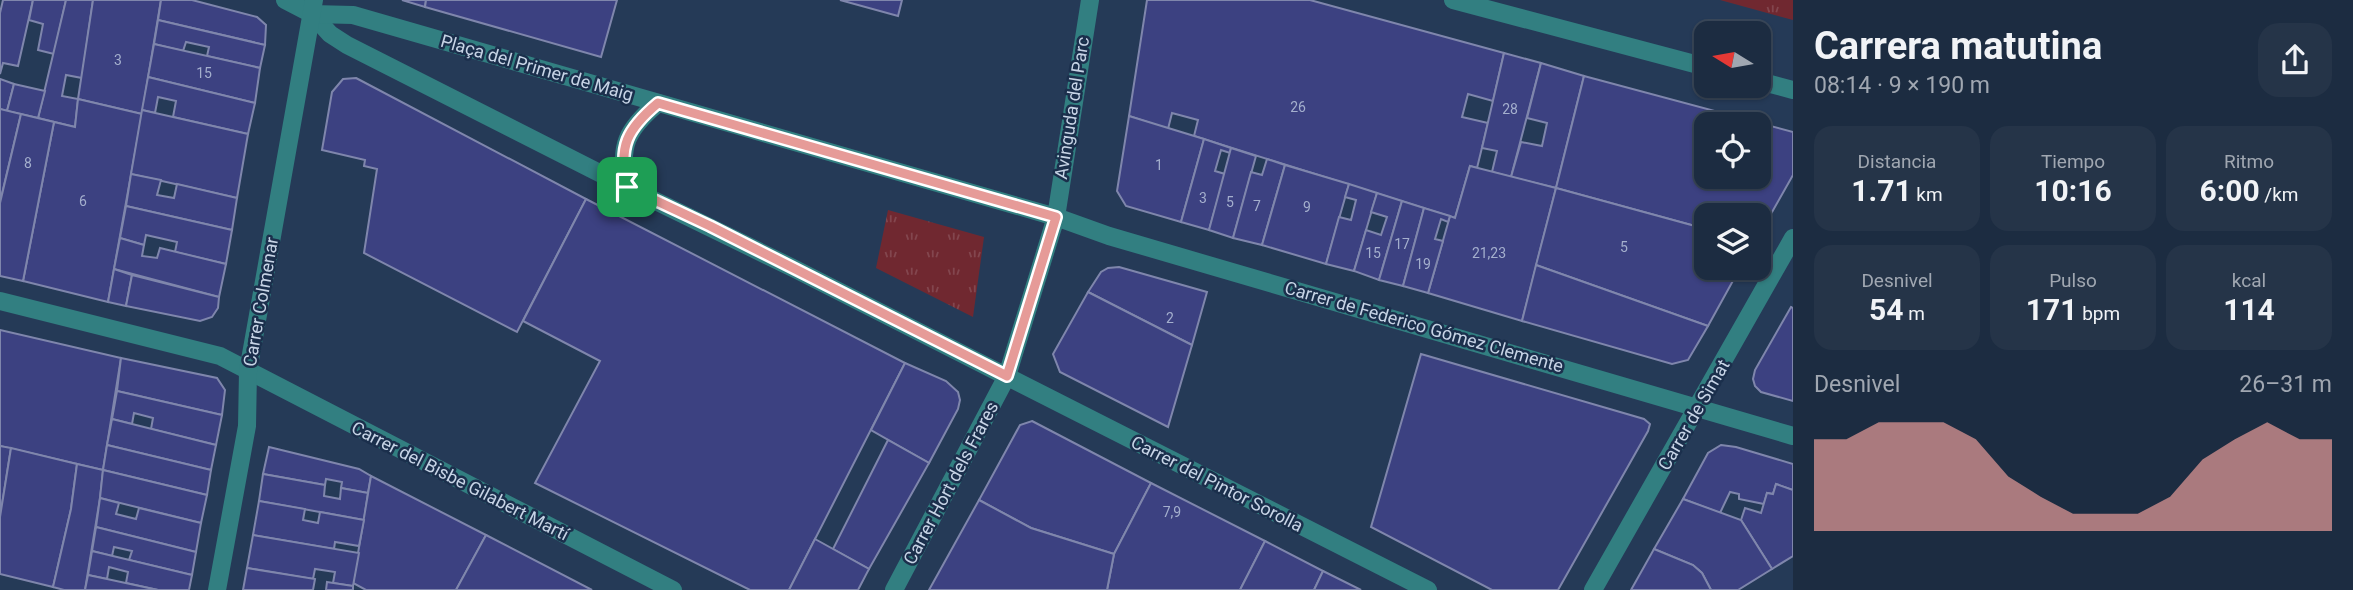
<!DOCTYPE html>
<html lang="es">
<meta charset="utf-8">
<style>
:root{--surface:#1c2c41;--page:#253448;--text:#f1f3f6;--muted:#a0a7b1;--line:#3a485a;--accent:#e69b98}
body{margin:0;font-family:Roboto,sans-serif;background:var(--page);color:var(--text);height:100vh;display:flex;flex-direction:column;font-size:26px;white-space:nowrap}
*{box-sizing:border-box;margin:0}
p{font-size:23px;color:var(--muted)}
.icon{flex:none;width:38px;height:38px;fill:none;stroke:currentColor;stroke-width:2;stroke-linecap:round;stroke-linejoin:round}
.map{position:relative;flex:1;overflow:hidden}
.drawer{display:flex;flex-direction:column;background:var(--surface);width:560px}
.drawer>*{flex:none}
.needle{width:46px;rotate:281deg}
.buttons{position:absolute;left:1694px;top:21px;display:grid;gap:14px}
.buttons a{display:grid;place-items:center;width:77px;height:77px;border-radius:14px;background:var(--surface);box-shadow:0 2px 5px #0004,0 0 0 2px var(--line);font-size:35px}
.pin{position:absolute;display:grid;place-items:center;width:60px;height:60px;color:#fff;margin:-30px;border-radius:14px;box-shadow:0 4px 10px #0006}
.round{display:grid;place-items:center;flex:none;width:74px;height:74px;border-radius:21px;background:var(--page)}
.summary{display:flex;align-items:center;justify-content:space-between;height:119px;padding:0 21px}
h1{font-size:38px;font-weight:700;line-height:52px}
.metrics{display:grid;grid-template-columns:repeat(3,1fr);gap:10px;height:119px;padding:7px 21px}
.metrics div{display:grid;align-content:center;border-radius:18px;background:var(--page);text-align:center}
.metrics b{font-size:30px;font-weight:700}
.metrics small{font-size:19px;font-weight:400}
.metrics p{font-size:19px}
.chart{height:196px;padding:14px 21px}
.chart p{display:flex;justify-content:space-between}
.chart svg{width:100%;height:126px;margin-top:7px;fill:var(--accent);opacity:.7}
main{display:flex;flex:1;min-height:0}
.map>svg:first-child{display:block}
</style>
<main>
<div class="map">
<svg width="1793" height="590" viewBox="0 0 1793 590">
<defs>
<pattern id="park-tufts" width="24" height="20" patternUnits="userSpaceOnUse" patternTransform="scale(1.75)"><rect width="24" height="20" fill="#702830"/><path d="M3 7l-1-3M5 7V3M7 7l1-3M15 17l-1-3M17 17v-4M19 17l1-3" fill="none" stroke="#83464e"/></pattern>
</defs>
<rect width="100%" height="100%" fill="#253a57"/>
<g fill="url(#park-tufts)">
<polygon points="1720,0 1793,0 1793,20"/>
<polygon points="888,210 984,237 973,317 876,268"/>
</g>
<g fill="#3c4181" stroke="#7f86ac" stroke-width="2" fill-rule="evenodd">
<polygon points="3,0 33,0 18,66 3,63 0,74 0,13"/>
<polygon points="33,0 66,0 54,54 38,50 43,24 29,20"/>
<polygon points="66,0 93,0 82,78 66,75 62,96 78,99 75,127 38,118"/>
<polygon points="93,0 161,0 142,114 78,99"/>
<polygon points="161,0 192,0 257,17 266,25 265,45 158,20"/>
<polygon points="402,0 426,0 425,7"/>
<polygon points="426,0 617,0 601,57 425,7"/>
<polygon points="840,0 902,0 898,16"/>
<polygon points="1147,0 1310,0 1504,53 1493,101 1468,94 1462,117 1488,123 1477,168 1470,166 1455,218 1194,136 1198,120 1172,113 1168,129 1129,116"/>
<polygon points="158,20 265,45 260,68 207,56 209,47 186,42 183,51 154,44"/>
<polygon points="154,44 260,68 255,103 148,77"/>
<polygon points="1504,53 1541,63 1511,177 1492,172 1497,151 1482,148"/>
<polygon points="1541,63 1584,76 1556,188 1511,177 1521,142 1542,146 1547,123 1527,118"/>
<path d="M1584,76L1793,132V175L1759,235V215H1706V229L1556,188ZM1706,124H1759V177H1706Z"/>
<polygon points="148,77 255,103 248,134 173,117 176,101 158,97 155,113 142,110"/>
<polygon points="356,78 586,199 517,332 364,253 377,169 364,166 365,160 322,150 332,92 343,79"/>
<polygon points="0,79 14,84 7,111 0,109"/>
<polygon points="14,84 45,91 38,118 7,111"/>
<polygon points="78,99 142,114 108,302 23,281 54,122 75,127"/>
<polygon points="0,109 21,114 0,202"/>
<polygon points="142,110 248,134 237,198 131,174"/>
<polygon points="21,114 54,122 23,281 0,276 0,203"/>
<polygon points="1129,116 1204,139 1181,222 1126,206 1117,191"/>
<polygon points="1204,139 1231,148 1230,153 1221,150 1215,171 1225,174 1209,230 1181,222"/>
<polygon points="1231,148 1256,156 1233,238 1209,230"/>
<polygon points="1267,159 1285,165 1262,245 1233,238 1251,172 1262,175"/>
<polygon points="1285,165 1349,184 1326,264 1262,245"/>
<polygon points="1470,166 1556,188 1522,321 1428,293 1450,216 1455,218"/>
<polygon points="131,174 161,180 157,195 174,198 177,184 237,198 232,230 126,206"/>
<polygon points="1349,184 1377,193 1354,271 1326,264 1339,217 1351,220 1356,200 1345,197"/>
<polygon points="1556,188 1706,229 1706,268 1740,268 1708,326 1536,265"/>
<polygon points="1377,193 1402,201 1379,280 1354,271 1366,230 1381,235 1387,217 1371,212"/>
<polygon points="586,199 905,363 789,590 750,590 535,483 600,361 523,321"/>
<polygon points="1402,201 1424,208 1403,286 1379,280"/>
<polygon points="126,206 232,230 226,264 175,252 177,242 146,235 144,245 120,238"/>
<polygon points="1424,208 1450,216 1448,222 1441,219 1435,239 1443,241 1428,293 1403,286"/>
<polygon points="120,238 144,245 142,256 157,258 160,248 226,264 219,297 114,269"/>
<polygon points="1536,265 1708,326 1688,360 1672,364 1522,321"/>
<polygon points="1119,267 1207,292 1192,345 1088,292 1101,272 1108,268"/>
<polygon points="114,269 132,275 126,306 108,302"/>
<polygon points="132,275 219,297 218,308 212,317 200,321 126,306"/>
<polygon points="1088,292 1192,345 1168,427 1060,372 1053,354"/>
<polygon points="1791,307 1793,308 1793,401 1761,392 1755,386 1753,379 1755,370"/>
<polygon points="0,330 121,358 103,470 0,446"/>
<polygon points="1421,354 1644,419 1650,424 1648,431 1558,590 1492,590 1371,527"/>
<polygon points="121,358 217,378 225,390 222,415 117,391"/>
<polygon points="905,363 946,381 958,392 960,400 958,409 929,463 871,430"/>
<polygon points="117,391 222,415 216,445 151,429 153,418 134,413 132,424 112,419"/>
<polygon points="112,419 216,445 211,470 107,445"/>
<polygon points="1032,421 1151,483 1114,554 1031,528 979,500 1020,425"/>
<polygon points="888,440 929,463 869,569 833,549"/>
<polygon points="107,445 211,470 207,495 103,470"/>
<polygon points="1721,445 1736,447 1793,464 1793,490 1776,484 1773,494 1767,493 1764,504 1739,499 1739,494 1730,492 1720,513 1683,499 1708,453"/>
<polygon points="0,446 11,448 0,517"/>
<polygon points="269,447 359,469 371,476 368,493 341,488 342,482 326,479 325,485 263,474"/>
<polygon points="11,448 77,464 71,509 53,587 0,574 0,517"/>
<polygon points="77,464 103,470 100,498 85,590 64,590 53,587 71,509"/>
<polygon points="103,470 207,495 201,523 100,498"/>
<polygon points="263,474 325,485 324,496 340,499 341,488 368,493 364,520 259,501"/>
<polygon points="371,476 486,535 456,590 366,590 353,583"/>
<polygon points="1151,483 1265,541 1240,590 1107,590 1114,554"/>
<polygon points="1776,484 1793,490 1793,556 1772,569 1741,520 1745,508 1761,513 1767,493 1773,494"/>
<polygon points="100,498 119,503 116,514 136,519 139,508 201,523 196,552 96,527"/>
<polygon points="1683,499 1741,520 1772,569 1738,590 1711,590 1702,573 1693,565 1654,549"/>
<polygon points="979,500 1031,528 1114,554 1107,590 929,590"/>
<polygon points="259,501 305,509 303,520 318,523 320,512 364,520 359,546 335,542 334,549 253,535"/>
<polygon points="96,527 196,552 192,575 129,560 132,551 114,547 112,556 92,551"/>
<polygon points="253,535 359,553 353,586 333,583 335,572 315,569 313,579 247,568"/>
<polygon points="486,535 592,590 456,590"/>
<polygon points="815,539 869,569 858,590 789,590"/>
<polygon points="1265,541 1323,571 1314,590 1240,590"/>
<polygon points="1654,549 1693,565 1702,573 1711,590 1631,590"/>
<polygon points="92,551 192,575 189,590 158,590 126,583 128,572 109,567 107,579 88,575"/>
<polygon points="247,568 315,579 313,590 243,590"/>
<polygon points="1323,571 1361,590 1314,590"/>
<polygon points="88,575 107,579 158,590 85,590"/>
<polygon points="327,582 353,586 353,590 326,590"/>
</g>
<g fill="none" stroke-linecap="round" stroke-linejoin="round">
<g stroke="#327f81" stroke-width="18">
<polyline points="285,0 312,14 330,34 347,45 627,187 795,269 1428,590"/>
<polyline points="1453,0 1706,67"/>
<polyline points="312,14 353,15 1056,217 1109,236 1793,436"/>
<polyline points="1759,81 1793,90"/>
<path d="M627,187C618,146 627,129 658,103"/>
<polyline points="0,301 220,356 673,590"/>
<polyline points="217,590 247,426 248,371 314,0"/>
<polyline points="894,590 1007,376 1056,217 1090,0"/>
<polyline points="1593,590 1793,238"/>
</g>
</g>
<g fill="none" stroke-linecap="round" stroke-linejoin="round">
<g stroke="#fff" stroke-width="14">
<path id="route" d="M658,103L1056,217L1007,376L710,226L627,187C618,146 627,129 658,103Z"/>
</g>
<use href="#route" stroke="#e69b98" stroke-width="9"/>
</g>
<g text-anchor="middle" stroke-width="5" stroke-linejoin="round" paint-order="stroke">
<g font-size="14" fill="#a4afcd">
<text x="118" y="65">3</text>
<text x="204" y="78">15</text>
<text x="1298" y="112">26</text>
<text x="1510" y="114">28</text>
<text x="28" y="168">8</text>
<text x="1159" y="170">1</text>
<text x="1203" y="203">3</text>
<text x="83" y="206">6</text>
<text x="1230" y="207">5</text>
<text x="1257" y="211">7</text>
<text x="1307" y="212">9</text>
<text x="1402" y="249">17</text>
<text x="1624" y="252">5</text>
<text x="1373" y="258">15</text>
<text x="1489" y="258">21,23</text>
<text x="1423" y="269">19</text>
<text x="1170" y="323">2</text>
<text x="1172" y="517">7,9</text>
</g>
<g font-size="18" fill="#c7d4e6" stroke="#1b2f4c">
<text transform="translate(537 68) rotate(16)" y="6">Plaça del Primer de Maig</text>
<text transform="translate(1072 108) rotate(-81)" y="6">Avinguda del Parc</text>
<text transform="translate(261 302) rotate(-80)" y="6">Carrer Colmenar</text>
<text transform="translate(1424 327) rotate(16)" y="6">Carrer de Federico Gómez Clemente</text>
<text transform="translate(1694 415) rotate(-60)" y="6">Carrer de Simat</text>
<text transform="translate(460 481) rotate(27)" y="6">Carrer del Bisbe Gilabert Martí</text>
<text transform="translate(951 483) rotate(-62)" y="6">Carrer Hort dels Frares</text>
<text transform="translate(1217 484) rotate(27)" y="6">Carrer del Pintor Sorolla</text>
</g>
</g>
</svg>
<div class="buttons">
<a><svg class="needle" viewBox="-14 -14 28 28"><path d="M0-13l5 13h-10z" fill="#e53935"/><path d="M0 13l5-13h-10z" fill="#a0a7b1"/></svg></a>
<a><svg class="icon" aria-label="locate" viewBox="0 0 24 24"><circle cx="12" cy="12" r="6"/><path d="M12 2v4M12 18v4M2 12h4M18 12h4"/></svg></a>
<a><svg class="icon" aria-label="layers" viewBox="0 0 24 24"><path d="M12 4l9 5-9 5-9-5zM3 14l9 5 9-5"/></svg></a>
</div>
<div class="pin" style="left:627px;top:187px;background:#1e9e55"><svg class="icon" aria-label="arrive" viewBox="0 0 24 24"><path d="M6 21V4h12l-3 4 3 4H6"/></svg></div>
</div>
<section class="drawer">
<div class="summary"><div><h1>Carrera matutina</h1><p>08:14 · 9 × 190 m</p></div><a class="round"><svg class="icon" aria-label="share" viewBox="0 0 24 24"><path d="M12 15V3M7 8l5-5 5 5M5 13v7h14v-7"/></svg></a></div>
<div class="metrics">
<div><p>Distancia</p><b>1.71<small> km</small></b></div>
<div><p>Tiempo</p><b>10:16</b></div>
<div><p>Ritmo</p><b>6:00<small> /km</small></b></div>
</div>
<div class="metrics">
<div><p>Desnivel</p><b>54<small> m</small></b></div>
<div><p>Pulso</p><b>171<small> bpm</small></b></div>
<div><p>kcal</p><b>114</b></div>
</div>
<div class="chart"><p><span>Desnivel</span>26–31 m</p>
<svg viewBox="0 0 160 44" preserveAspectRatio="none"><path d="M0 44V12L10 12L20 6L30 6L40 6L50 12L60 25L70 32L80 38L90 38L100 38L110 32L120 19L130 12L140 6L150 12L160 12V44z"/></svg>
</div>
</section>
</main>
